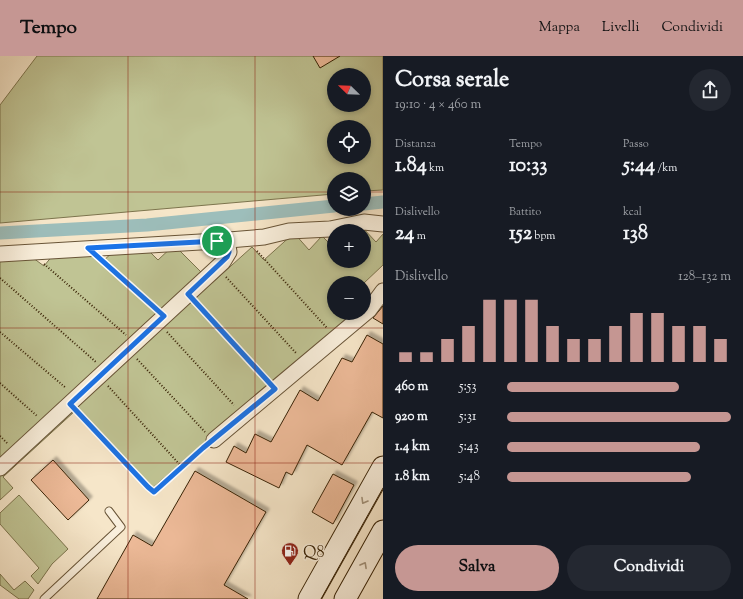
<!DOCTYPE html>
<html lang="it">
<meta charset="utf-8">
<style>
:root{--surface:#171b24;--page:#242831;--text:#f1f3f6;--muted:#9ea1a6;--accent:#c59692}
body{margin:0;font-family:"Sorts Mill Goudy",serif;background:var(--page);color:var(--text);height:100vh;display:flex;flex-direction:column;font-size:15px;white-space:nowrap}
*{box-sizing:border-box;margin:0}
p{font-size:13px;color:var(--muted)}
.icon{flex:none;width:22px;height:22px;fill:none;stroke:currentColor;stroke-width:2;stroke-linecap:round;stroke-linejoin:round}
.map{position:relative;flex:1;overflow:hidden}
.side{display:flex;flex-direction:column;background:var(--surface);width:360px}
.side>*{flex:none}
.needle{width:26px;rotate:293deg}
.controls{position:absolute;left:327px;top:12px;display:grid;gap:8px}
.controls a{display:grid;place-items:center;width:44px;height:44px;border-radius:50%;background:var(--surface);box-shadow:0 2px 6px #0003;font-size:20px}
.pin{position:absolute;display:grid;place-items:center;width:34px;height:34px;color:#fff;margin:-17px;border:2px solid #fff;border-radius:50%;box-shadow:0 1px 4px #0007}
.round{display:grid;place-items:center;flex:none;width:42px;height:42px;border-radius:21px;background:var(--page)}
.overview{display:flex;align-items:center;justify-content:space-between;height:68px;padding:0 12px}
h1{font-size:22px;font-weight:700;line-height:30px}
.stats{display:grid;grid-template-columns:repeat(3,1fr);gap:6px;height:68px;padding:4px 12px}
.stats div{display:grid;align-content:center}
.stats b{font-size:20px;font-weight:700}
.stats small{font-size:11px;font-weight:400}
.stats p{font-size:11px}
.chart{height:112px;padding:8px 12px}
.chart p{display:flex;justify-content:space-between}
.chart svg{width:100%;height:72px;margin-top:4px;stroke:var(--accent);stroke-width:6}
.cta{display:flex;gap:8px;margin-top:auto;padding:8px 12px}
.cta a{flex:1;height:46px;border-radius:24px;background:var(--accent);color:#111;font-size:16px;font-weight:700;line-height:46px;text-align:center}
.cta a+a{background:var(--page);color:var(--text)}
ul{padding:0 12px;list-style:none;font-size:13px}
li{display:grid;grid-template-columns:64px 48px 1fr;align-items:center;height:30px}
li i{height:10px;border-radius:5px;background:var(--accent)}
header{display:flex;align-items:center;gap:24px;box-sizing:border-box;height:56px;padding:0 20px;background:var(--accent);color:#111}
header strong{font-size:19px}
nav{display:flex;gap:22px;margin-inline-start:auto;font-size:14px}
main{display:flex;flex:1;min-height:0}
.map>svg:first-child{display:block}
</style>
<header>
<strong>Tempo</strong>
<nav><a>Mappa</a><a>Livelli</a><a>Condividi</a></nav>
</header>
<main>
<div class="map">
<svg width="383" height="543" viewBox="0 0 383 543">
<defs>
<filter id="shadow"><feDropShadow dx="3.5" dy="-3.5" stdDeviation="1" flood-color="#0004"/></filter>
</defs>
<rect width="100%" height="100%" fill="#f6e6c9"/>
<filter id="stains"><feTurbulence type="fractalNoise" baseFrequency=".005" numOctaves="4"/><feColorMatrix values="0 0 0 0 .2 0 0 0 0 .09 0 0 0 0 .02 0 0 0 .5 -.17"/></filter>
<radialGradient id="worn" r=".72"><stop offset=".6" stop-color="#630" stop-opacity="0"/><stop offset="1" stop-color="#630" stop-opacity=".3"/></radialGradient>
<g fill="#c0c494" stroke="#7c744d" fill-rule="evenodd">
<path d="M37,0H383V134L364,135V123H334V138L0,167V49ZM334,19H364V49H334ZM334,71H364V101H334Z"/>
<polygon points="361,170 376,186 383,178 383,209 364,227 334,227 334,257 354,257 149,435 75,355 3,421 13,432 0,444 0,202 29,199 44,210 53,199 87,196 101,207 115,194 145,191 158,204 174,189 212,227 252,191 264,204 294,177 309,194 322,180 334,192 334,205 364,205 364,175 355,175"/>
<polygon points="19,439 68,493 52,508 38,528 31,520 39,512 0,468 0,457"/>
<polygon points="0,518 14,534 25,525 34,534 28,543 19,543 0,529"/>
</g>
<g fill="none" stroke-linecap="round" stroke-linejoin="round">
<g stroke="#9dbebb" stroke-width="13">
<polyline points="364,148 383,146"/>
<polyline points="0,177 147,169 334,150"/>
</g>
</g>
<g fill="#ecb997" stroke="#392306" filter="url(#shadow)">
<polygon points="313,0 340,0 320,12"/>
<polygon points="383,250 383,268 373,262"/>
<polygon points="367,279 383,288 383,362 372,356 342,409 307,389 292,419 286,416 279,432 226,406 234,390 246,397 255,378 271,386 300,334 318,345 342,302 352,306"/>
<polygon points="53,404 89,444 68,464 31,424"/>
<polygon points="195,415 266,456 224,529 248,543 97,543 133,479 152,490"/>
<polygon points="333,418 354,429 333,468 312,456"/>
</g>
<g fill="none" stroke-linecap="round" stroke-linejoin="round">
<g stroke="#685437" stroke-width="9">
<polyline id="lane" points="44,543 121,471 109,455"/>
</g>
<g stroke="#685437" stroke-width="17">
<g id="street">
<polyline points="0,198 217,185 264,181 289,175 330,173 364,166 383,168"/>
<polyline points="214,384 369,254 383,235"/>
<polyline points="0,412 223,206 229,196 228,190 217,185"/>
</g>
</g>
<g stroke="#392306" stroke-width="23">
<g id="secondary">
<polyline points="309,543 383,411"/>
<polyline points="345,543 383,475"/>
</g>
</g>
<g stroke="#392306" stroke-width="2" stroke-dasharray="1 2" stroke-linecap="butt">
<polyline points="257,195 327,272"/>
<polyline points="103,205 155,251"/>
<polyline points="44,208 126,279"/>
<polyline points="226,221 296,297"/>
<polyline points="0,222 96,306"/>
<polyline points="197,248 265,323"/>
<polyline points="0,276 66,332"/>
<polyline points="167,276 234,349"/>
<polyline points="137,303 205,376"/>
<polyline points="0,327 37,360"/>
<polyline points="108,330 182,411 203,392"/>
<polyline points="79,357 147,431 154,436 182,411"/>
<polyline points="0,380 8,388"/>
</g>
<use href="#lane" stroke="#f9efdc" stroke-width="7"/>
<use href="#street" stroke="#f9efdc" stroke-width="15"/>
<use href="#secondary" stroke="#f9efdc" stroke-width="21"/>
<polyline stroke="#392306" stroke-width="1" points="321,543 383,432"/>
</g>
<defs><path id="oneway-chevron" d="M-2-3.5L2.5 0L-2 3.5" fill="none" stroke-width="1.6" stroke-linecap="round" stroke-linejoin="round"/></defs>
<g stroke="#a3937c">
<use href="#oneway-chevron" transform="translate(364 445) rotate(120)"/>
<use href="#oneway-chevron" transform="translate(364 509) rotate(-61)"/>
</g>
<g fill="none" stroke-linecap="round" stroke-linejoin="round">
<g stroke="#fff" stroke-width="8">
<polygon id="route" points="217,185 228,190 229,196 227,201 188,238 275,333 203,392 154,436 148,431 70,348 164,260 88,192"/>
</g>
<use href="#route" stroke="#1a73e8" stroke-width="5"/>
</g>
<path fill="none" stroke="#8f2418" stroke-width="1" stroke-opacity="0.55" d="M128,0V543M255,0V543M0,136H334M364,136H383M0,272H383M0,407H383"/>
<defs>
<g id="fuel-pin" transform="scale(0.9)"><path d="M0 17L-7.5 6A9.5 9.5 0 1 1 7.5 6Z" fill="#8f2418" stroke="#f9efdc"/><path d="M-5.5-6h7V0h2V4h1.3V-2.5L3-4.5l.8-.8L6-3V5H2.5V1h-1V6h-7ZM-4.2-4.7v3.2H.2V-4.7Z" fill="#fff"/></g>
</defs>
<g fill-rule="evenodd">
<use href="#fuel-pin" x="290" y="495"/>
</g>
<g text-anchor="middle" stroke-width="3" stroke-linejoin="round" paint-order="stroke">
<g font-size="16" fill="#392306" stroke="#f9efdc" text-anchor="start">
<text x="303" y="501">Q8</text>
</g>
</g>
<rect width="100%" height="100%" filter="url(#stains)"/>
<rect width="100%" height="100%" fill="url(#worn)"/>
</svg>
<div class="controls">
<a><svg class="needle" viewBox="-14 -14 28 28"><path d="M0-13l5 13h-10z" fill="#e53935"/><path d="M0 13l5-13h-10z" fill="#9ea1a6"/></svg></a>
<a><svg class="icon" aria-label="locate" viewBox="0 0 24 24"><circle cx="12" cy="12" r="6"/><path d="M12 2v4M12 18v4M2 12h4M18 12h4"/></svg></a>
<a><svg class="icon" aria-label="layers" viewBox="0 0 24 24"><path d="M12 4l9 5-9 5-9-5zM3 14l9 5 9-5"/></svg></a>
<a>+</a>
<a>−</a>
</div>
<div class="pin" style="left:217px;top:185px;background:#1e9e55"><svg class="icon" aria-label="arrive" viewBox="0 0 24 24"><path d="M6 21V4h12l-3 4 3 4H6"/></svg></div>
</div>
<section class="side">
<div class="overview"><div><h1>Corsa serale</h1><p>19:10 · 4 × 460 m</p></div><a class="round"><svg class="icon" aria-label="share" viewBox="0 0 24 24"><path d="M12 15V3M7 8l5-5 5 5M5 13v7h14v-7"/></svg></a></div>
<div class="stats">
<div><p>Distanza</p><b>1.84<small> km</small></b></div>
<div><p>Tempo</p><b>10:33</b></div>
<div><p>Passo</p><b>5:44<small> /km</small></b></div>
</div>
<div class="stats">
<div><p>Dislivello</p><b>24<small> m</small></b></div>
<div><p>Battito</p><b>152<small> bpm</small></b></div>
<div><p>kcal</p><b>138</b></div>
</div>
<div class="chart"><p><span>Dislivello</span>128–132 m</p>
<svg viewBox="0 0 160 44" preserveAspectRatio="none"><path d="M5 44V38M15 44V38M25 44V30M35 44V22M45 44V6M55 44V6M65 44V6M75 44V22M85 44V30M95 44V30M105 44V22M115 44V14M125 44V14M135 44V22M145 44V22M155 44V30"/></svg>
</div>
<ul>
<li><b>460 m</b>5:53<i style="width:77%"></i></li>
<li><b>920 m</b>5:31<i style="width:100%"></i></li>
<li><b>1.4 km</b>5:43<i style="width:86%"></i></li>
<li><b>1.8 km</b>5:48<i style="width:82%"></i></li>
</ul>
<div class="cta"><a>Salva</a><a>Condividi</a></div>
</section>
</main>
